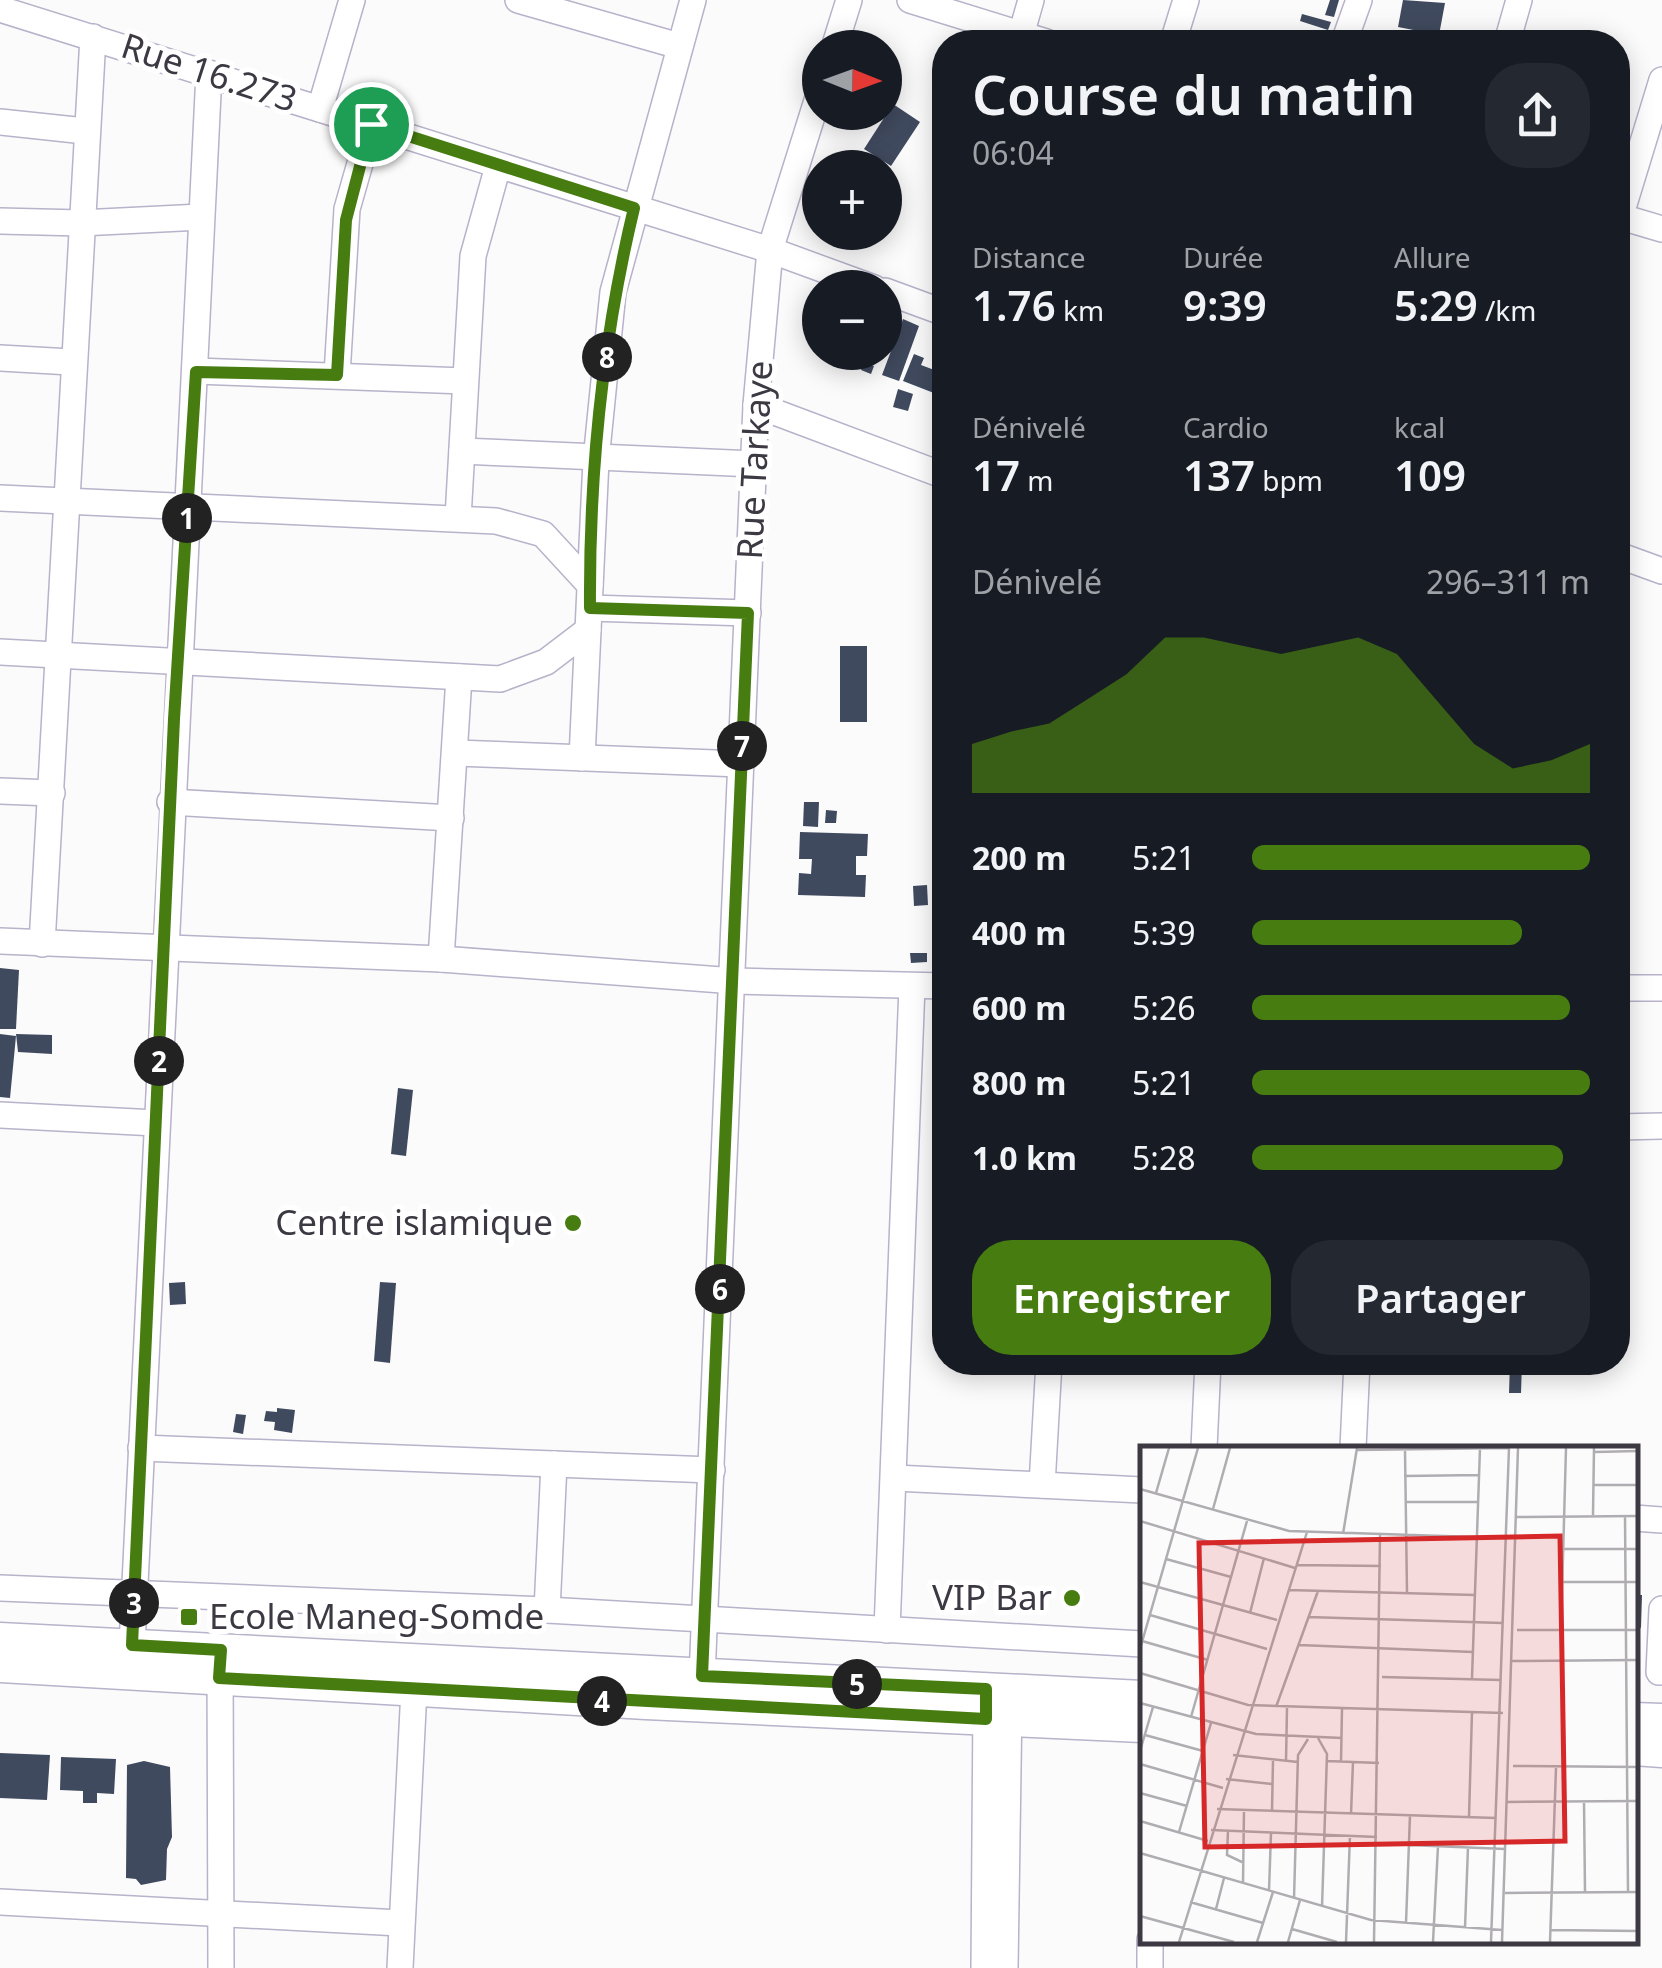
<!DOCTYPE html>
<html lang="fr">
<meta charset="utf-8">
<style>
:root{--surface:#171b24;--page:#242831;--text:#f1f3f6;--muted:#9ea1a6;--accent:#477d10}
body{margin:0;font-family:"Noto Sans",sans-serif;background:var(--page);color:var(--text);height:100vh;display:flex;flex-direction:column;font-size:38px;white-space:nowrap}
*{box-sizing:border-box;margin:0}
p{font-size:32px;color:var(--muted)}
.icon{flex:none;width:55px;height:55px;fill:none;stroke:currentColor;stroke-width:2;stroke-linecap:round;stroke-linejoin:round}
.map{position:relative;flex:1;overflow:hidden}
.side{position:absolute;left:932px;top:30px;width:698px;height:1345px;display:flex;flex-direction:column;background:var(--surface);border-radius:40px;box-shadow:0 5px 25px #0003}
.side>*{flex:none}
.needle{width:65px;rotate:91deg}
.controls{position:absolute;left:802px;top:30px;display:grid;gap:20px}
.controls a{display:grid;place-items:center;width:100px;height:100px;border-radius:50%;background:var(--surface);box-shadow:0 5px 25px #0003;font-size:50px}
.pin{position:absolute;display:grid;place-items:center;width:85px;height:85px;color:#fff;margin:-42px;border:5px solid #fff;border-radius:50%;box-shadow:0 2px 10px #0007}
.km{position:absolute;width:50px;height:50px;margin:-25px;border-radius:50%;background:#222;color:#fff;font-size:28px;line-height:50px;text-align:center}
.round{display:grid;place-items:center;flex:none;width:105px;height:105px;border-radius:40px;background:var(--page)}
.overview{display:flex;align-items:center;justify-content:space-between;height:170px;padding:0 40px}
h1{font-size:55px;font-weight:600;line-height:75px}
.figures{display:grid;grid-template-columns:repeat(3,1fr);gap:15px;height:170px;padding:10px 40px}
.figures div{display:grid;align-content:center}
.figures b{font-size:42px;font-weight:600}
.figures small{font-size:28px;font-weight:400}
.figures p{font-size:28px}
.chart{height:280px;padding:20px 40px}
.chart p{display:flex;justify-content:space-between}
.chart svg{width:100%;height:180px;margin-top:10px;fill:var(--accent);opacity:.7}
.cta{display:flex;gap:20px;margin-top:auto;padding:20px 40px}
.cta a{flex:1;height:115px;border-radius:40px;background:var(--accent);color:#fff;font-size:40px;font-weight:600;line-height:115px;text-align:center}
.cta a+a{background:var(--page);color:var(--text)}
ul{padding:0 40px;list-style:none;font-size:32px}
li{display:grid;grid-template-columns:160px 120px 1fr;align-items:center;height:75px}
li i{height:25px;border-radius:12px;background:var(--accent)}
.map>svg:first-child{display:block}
</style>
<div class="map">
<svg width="1662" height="1968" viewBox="0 0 1662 1968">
<rect width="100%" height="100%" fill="#fbfbfb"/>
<g fill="#404a5e">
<polygon points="1330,0 1339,0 1334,17 1325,15"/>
<polygon points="1403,0 1445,3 1439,35 1398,27"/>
<polygon points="1302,14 1331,22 1328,30 1300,21"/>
<polygon points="1270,30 1299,39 1298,42 1267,39"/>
<polygon points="885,73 893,75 886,98 885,98"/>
<polygon points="893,104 920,122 891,166 864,149"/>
<polygon points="903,319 919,326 899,381 882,375"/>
<polygon points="914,354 924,358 921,365 937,371 940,364 945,366 939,395 903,381"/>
<polygon points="864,362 874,366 871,374 861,370"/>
<polygon points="898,389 913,394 908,411 893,407"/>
<rect x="840" y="646" width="27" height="76"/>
<polygon points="804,802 819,802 818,827 803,826"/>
<polygon points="826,810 837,811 836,823 825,823"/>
<polygon points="800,832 868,834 867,856 856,856 856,875 866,875 865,897 798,895 799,873 811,874 812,859 799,859"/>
<polygon points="927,885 928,905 914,906 913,886"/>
<polygon points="910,953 927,953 927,962 911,963"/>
<polygon points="0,968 19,970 16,1029 0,1029"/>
<polygon points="0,1034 16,1036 10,1098 0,1097"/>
<polygon points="16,1034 52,1035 52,1054 18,1052"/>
<polygon points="398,1088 413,1090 406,1156 391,1154"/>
<polygon points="185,1282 186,1304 170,1305 169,1283"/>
<polygon points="380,1282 396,1283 390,1363 374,1361"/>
<polygon points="1510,1362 1522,1362 1521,1393 1509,1393"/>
<polygon points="277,1408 295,1410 292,1433 274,1430 275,1422 264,1421 266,1411 277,1412"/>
<polygon points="236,1414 246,1415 243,1434 233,1432"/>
<polygon points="1634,1595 1642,1595 1641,1627 1634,1641"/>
<polygon points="0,1753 50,1755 47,1800 0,1798"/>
<polygon points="61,1757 116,1759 114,1794 97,1793 97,1803 83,1803 83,1791 60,1790"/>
<polygon points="144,1761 170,1767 172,1837 167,1849 166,1880 141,1885 136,1879 126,1878 127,1765"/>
</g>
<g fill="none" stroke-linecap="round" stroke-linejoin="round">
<g stroke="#b8b2ca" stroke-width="28">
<g id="minor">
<polyline points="518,0 679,46"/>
<polyline points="910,0 1046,42"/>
<polyline points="0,9 770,250 874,288"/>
<polyline points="1021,35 1031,0"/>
<polyline points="1173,42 1186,0"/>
<polyline points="1344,42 1359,0"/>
<polyline points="1507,42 1519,0"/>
<polyline points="834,48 849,0"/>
<polyline points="320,109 352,0"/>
<polyline points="0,122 85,131"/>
<polyline points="1618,216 1662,229"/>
<polyline points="0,221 81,223 201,217"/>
<polyline points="1618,224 1662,80"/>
<polyline points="885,291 945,313"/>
<polyline points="0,358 71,362"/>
<polyline points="196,371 465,381"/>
<polyline points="337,375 347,209 371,125"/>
<polyline points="756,405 945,476"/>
<polyline points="462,451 754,464"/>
<polyline points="0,498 496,521 543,534 590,585"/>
<polyline points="458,518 473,256 498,166"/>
<polyline points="1618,555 1662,571"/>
<polyline points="590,608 748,613"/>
<polyline points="0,652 500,679 546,662 588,630"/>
<polyline points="456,753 741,764"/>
<polyline points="582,758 596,460 613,292 693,0"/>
<polyline points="0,791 52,793"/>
<polyline points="170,802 451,818"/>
<polyline points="0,941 441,959 735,981 945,986"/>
<polyline points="42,944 93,37"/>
<polyline points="441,959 459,677"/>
<polyline points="1618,988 1662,988"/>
<polyline points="0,1115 156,1123"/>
<polyline points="1618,1127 1662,1126"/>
<polyline points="141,1448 712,1470"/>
<polyline points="1204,1448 1208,1362"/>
<polyline points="1353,1448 1357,1362"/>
<polyline points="895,1478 1142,1490"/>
<polyline points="1042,1485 1049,1362"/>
<polyline points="1634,1518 1662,1520"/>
<polyline points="0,1588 547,1610 1142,1644"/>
<polyline points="547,1610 554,1464"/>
<polyline points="887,1630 912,986"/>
<polyline points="132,1645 209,73"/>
<polyline points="220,1660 221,1968"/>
<polyline points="1659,1672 1662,1609"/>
<polyline points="702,1677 756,405 770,250 820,91"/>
<polyline points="0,1902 400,1923"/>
<polyline points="400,1968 414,1689"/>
<polyline points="984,1968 986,1704"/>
<polyline points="1005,1968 1009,1703"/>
<polyline points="1150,1968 1150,1940"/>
</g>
</g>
<g stroke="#b8b2ca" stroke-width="35">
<g id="major">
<polyline points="0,1639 1142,1697"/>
<polyline points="0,1666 646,1703 1142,1726"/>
<polyline points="1634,1719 1662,1720"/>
<polyline points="1634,1749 1662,1751"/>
</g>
</g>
<use href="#minor" stroke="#fff" stroke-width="25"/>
<use href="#major" stroke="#fff" stroke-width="32"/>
</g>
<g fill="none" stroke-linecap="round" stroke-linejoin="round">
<g stroke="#fff" stroke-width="20">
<path id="route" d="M371,124L634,208C603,337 589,474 590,608L748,613L702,1676L986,1689V1719L219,1678L221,1650L132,1645L174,719L196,372L337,375L346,220Z"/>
</g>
<use href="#route" stroke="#477d10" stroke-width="12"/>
</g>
<g fill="#477d10" stroke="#fff" stroke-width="4">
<circle cx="573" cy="1223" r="10"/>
<circle cx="1072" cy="1598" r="10"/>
<rect x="179" y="1607" width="20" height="20" rx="5"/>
</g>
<g text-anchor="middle" stroke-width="10" stroke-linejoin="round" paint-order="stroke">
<g font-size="35" fill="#3c3943" stroke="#fff">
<text transform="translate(209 73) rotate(18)" y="12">Rue 16.273</text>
<text transform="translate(755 460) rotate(-87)" y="12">Rue Tarkaye</text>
</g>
<g font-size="35" fill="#3c3943" stroke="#fff" text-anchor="end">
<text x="553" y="1235">Centre islamique</text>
<text x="1052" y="1610">VIP Bar</text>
<text x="209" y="1629" text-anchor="start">Ecole Maneg-Somde</text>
</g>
</g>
<g transform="translate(1140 1446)">
<rect width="498" height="498" fill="#fbfbfb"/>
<path fill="none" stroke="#afadb1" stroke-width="2.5" d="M217,4L370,2M265,4L267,147M454,6L498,5M264,30L340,29M453,39H498M0,43L149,85L366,92M16,47L29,2M265,56H339M73,63L90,2M453,69L454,2M485,70L488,446M376,71L498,70M0,75L155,122M203,88L217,2M424,103H498M26,113L91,131M156,119L241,120M0,136L137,174M423,136H498M148,144L335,149M110,167L124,112M10,169L127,203M168,171L362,177M377,184H498M421,184L426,2M2,195L68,214M159,199L333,206M0,203L58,2M372,215L498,214M0,227L108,259L363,267M242,231L360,234M332,232L340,2M0,257L116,288L202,292M136,261L178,145M51,271L107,75M5,289L63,305M178,292L187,308L182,461M0,305L13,261M93,309L158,316M146,315L147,262M187,315L239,317M201,315L202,263M0,318L83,342M373,320L498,321M86,333L132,338M0,347L47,360M444,355L445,446M367,356L498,355M77,363L356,372M132,364L133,315M211,368L213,316M329,371L332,266M0,375L68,395M71,384L237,391M88,385L87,409L104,417M39,386L71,277M269,399L365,403M0,407L231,474L362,484M103,437L104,364M129,445L131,387M365,447L498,446M154,453L158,309L168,293M50,456L123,477M76,463L84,432M0,470L94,496M266,477L270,369M325,482L328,401M152,483L197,496M410,484L498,485M39,496L167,86M117,496L133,446M148,496L160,454M206,496L210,389M234,496L240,89M293,496L298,400M351,496L369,2M362,496L378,2M410,496L416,322"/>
<path fill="#d62828" fill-opacity="0.15" stroke="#d62828" stroke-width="5" d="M420,90L425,395L65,401L59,97Z"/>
<rect width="498" height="498" fill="none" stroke="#3c3943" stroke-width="5"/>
</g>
</svg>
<div class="controls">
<a><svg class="needle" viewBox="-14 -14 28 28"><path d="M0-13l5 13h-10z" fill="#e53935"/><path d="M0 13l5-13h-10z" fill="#9ea1a6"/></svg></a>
<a>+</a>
<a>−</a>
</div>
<div class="pin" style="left:371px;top:124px;background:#1e9e55"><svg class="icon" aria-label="arrive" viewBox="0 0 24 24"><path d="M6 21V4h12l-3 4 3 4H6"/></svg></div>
<b class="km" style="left:187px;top:518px">1</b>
<b class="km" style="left:159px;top:1061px">2</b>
<b class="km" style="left:134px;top:1603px">3</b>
<b class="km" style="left:602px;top:1701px">4</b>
<b class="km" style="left:857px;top:1684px">5</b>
<b class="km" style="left:720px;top:1289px">6</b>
<b class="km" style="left:742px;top:746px">7</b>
<b class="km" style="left:607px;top:357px">8</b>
<section class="side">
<div class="overview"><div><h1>Course du matin</h1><p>06:04</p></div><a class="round"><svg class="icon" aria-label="share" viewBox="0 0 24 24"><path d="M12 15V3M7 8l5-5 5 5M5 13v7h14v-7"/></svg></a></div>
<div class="figures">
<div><p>Distance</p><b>1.76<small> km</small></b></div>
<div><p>Durée</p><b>9:39</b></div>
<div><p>Allure</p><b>5:29<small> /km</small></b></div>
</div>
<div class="figures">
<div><p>Dénivelé</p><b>17<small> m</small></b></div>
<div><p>Cardio</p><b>137<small> bpm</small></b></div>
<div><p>kcal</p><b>109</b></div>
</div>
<div class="chart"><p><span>Dénivelé</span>296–311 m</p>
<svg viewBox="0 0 160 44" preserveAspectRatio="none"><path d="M0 44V32L10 29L20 27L30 21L40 15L50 6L60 6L70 8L80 10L90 8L100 6L110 10L120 21L130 32L140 38L150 36L160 32V44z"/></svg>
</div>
<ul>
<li><b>200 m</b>5:21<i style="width:100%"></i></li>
<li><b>400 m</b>5:39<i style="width:80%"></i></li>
<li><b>600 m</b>5:26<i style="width:94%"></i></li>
<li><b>800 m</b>5:21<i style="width:100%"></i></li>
<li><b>1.0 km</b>5:28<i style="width:92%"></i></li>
</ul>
<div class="cta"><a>Enregistrer</a><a>Partager</a></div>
</section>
</div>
